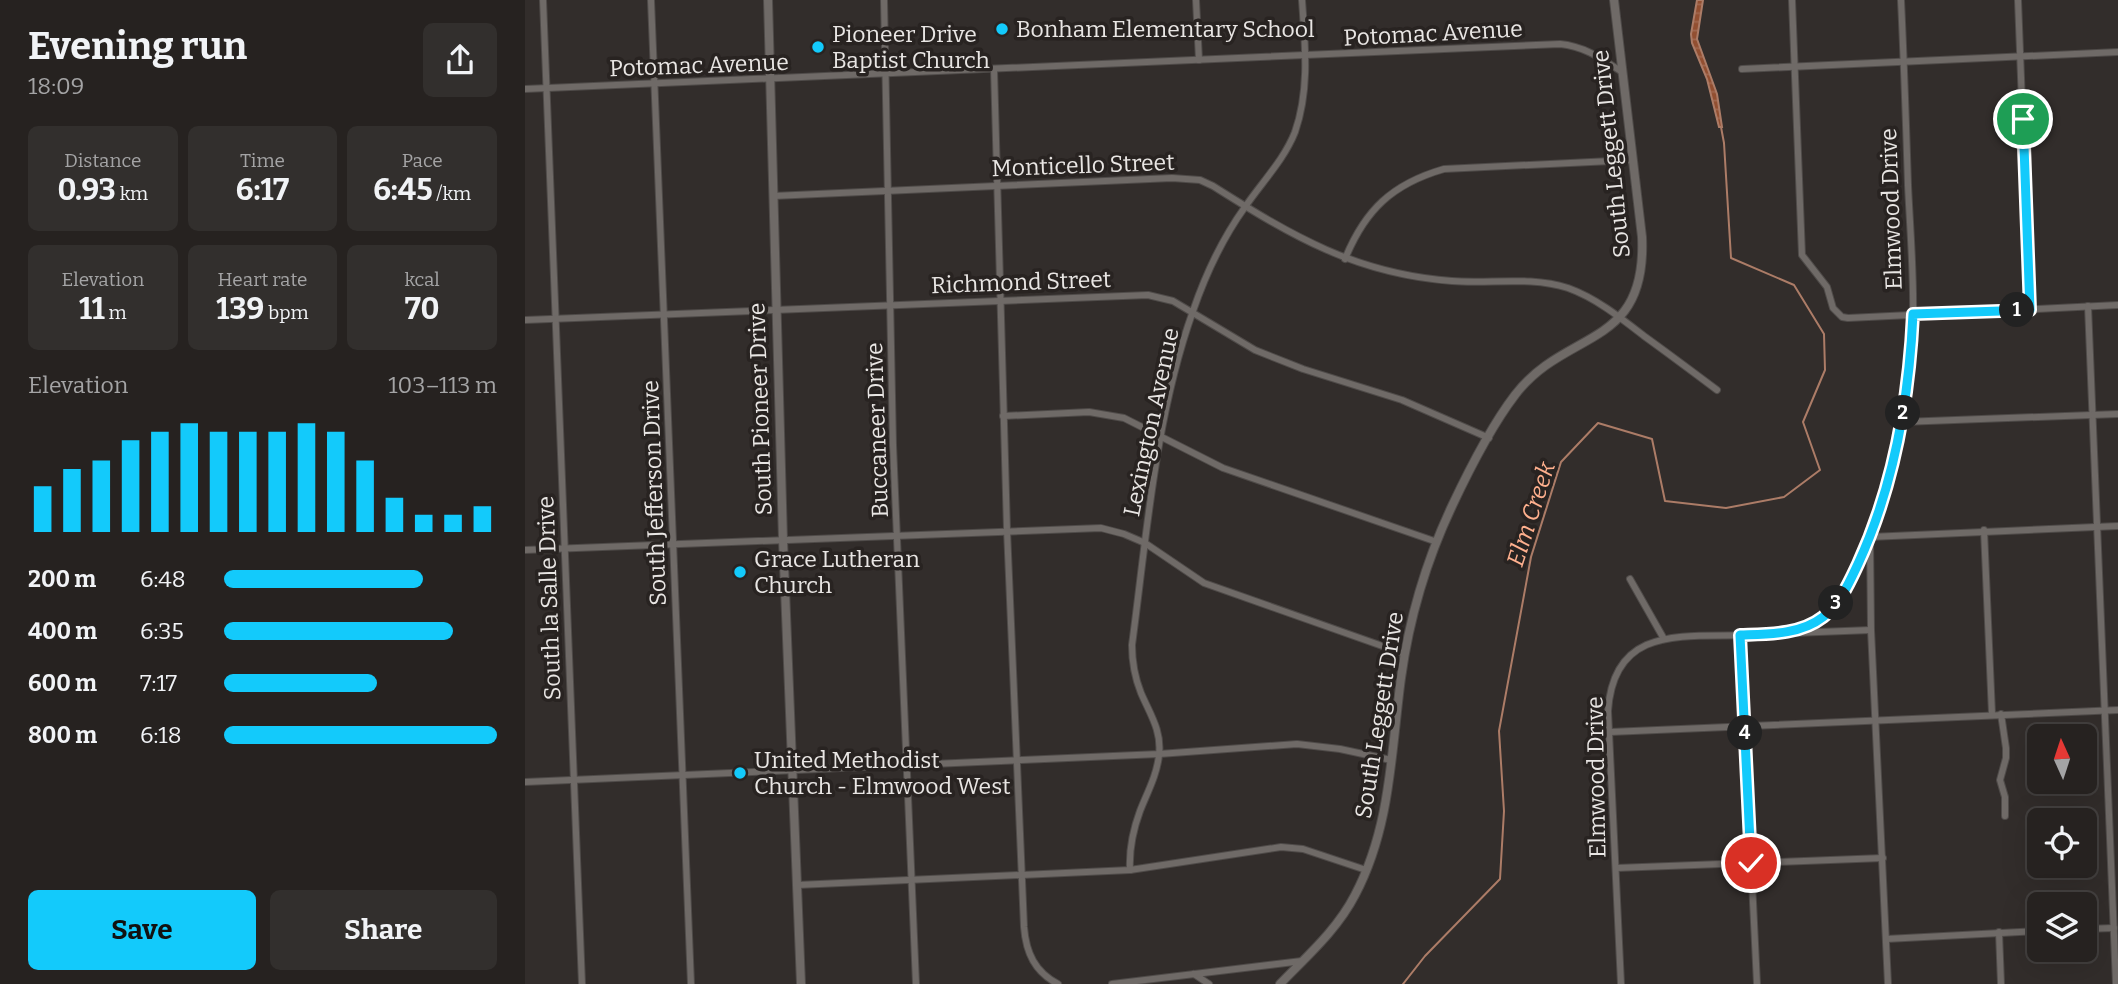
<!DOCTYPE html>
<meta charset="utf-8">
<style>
:root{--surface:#262220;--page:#322f2d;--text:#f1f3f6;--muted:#a4a4a5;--line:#423f3e;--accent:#13cafb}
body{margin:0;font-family:Bitter,serif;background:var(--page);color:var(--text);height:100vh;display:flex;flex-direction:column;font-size:26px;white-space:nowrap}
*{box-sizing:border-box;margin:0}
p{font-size:23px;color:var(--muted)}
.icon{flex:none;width:38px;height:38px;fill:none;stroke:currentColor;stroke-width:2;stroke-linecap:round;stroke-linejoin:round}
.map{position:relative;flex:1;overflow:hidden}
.side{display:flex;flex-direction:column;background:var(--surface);width:525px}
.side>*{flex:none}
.needle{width:46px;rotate:357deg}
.fabs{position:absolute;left:1502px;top:724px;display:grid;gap:14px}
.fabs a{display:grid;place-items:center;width:70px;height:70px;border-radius:10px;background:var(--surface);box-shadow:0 7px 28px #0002,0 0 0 2px var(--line);font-size:35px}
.pin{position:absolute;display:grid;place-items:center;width:60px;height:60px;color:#fff;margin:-30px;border:4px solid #fff;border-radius:50%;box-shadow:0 2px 7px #0007}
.km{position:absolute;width:35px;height:35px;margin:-18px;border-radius:50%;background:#222;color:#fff;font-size:19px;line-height:35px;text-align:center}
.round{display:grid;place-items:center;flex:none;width:74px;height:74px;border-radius:10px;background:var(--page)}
.overview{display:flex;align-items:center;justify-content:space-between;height:119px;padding:0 28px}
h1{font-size:38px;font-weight:700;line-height:52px}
.figures{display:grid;grid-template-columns:repeat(3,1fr);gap:10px;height:119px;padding:7px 28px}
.figures div{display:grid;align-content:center;border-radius:10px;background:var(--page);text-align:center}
.figures b{font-size:30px;font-weight:700}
.figures small{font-size:19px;font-weight:400}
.figures p{font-size:19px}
.chart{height:196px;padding:14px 28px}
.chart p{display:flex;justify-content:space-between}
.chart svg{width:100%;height:126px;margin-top:7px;stroke:var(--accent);stroke-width:6}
.primary-button{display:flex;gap:14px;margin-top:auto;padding:14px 28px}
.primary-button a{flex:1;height:80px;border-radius:10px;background:var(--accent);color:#111;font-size:28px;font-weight:700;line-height:80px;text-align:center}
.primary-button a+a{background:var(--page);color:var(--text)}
ul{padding:0 28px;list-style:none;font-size:23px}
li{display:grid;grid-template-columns:112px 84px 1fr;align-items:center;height:52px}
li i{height:18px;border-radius:9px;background:var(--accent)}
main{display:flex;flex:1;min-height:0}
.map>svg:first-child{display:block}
</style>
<main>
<section class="side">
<div class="overview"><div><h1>Evening run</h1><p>18:09</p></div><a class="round"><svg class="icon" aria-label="share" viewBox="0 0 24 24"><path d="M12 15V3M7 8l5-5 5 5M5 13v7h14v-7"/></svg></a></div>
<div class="figures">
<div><p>Distance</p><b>0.93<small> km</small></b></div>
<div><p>Time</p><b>6:17</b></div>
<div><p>Pace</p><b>6:45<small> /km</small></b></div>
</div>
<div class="figures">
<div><p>Elevation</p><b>11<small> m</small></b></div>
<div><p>Heart rate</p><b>139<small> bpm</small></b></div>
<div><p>kcal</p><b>70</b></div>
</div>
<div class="chart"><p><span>Elevation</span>103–113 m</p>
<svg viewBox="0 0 160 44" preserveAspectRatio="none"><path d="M5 44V28M15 44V22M25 44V19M35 44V12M45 44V9M55 44V6M65 44V9M75 44V9M85 44V9M95 44V6M105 44V9M115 44V19M125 44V32M135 44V38M145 44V38M155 44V35"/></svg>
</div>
<ul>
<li><b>200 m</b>6:48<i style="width:73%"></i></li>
<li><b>400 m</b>6:35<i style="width:84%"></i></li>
<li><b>600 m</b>7:17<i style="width:56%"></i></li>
<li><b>800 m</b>6:18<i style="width:100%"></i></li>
</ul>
<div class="primary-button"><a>Save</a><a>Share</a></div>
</section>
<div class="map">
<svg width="1593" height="984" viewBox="0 0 1593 984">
<defs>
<pattern id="water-rules" width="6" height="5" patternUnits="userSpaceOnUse" patternTransform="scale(1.75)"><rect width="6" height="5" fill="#924f31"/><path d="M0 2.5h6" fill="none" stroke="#a1684f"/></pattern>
</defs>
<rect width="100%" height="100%" fill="#322d2b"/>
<polygon fill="url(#water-rules)" stroke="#ac7c67" stroke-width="2" points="1172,0 1178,0 1172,39 1192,94 1197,127 1194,127 1182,79 1167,43 1166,34"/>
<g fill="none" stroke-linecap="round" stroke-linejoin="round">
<polyline stroke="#ac7c67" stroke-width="2" points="878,984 900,956 975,879 979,811 974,731 1006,557 1036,462 1073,423 1127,439 1140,501 1201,508 1259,497 1295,470 1278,422 1300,370 1299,334 1269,285 1206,258 1199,143 1196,127"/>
<g stroke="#4f4b49" stroke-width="8">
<g id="street">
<polyline points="18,0 57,984"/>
<polyline points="126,0 166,984"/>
<polyline points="359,0 368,445 391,984"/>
<polyline points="671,0 674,60"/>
<polyline points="1267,0 1277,255 1302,287 1308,308 1317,317 1323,318 1593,305"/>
<polyline points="1493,0 1505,310"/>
<path d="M469,69L482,530L499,927C501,953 510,972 533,984"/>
<polyline points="1217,69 1593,52"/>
<path d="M0,89L1035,44C1059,46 1077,59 1097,72"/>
<path d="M248,196L647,178L675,180L688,186C767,236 831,274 927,281C965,284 1005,276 1043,288C1071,298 1096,318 1119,336C1144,354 1168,372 1192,390"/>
<path d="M820,259C840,210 867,184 919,169L1107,160"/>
<polyline points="1563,306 1591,984"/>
<polyline points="0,320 623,295 648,301 730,350 778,369 877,400 964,438"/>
<polyline points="478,416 564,412 599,418 698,468 912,542"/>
<polyline points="1377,422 1593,414"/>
<polyline points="1459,530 1467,714"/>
<polyline points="0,550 576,528 599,534 620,543 679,583 880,654"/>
<polyline points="1105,579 1139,639"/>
<polyline points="1268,633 1346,630"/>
<polyline points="1215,635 1232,984"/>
<polyline points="1476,714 1481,748 1481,758 1475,780 1480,797 1480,816"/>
<polyline points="1085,732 1593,710"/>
<polyline points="0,782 634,754 772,744 815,749 866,760"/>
<polyline points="1091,868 1358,858"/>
<path d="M605,870C604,851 608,830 615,811C622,793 632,775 634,755C637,731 625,714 616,693C610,678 607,662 607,645C622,533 630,418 668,311C681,273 697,239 720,207C737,182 759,160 770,132C785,89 780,44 777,0"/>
<polyline points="272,885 605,870 756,847 778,849 841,870"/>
<polyline points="1559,929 1589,928"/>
<polyline points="1474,932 1476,984"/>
<polyline points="1361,939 1514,931"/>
<polyline points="669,974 684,984"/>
<polyline points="587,984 777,961"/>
<path d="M1096,984L1083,711C1092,575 1260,684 1316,596C1332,572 1343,542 1352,514C1374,450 1386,385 1388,317C1389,273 1385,229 1383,185C1381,123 1379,62 1376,0"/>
<polyline points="1363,984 1346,630 1345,537 1593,526"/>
</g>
</g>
<g stroke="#4f4b49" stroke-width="10">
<g id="secondary">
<polyline points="243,0 258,540 276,984"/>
<path d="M755,984C782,956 812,930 830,895C866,827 866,752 876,678C884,620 902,559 927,506C943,472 967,425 990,395C1041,328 1122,350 1117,237L1089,0"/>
</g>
</g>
<use href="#street" stroke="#6f6a67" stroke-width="6"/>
<use href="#secondary" stroke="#6f6a67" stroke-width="8"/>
</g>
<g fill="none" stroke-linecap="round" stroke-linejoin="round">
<g stroke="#fff" stroke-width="14">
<path id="route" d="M1226,863L1215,635C1242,634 1275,635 1298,617C1315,604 1324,583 1333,564C1369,486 1384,400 1388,314L1505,310L1498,119"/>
</g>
<use href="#route" stroke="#13cafb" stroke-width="9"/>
</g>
<g fill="#13cafb" stroke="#282321" stroke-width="2.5">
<circle cx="477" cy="29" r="7"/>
<circle cx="293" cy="47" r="7"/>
<circle cx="215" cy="572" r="7"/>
<circle cx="215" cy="773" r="7"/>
</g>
<g text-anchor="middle" stroke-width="7" stroke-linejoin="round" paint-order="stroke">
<g font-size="23" fill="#e9e6e4" stroke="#282321" text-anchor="start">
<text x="491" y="37">Bonham Elementary School</text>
<text x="307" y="42">Pioneer Drive<tspan x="307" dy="26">Baptist Church</tspan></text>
<text x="229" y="567">Grace Lutheran<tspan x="229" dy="26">Church</tspan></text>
<text x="229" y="768">United Methodist<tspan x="229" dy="26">Church - Elmwood West</tspan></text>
</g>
<g font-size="23" fill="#e9e6e4" stroke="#282321">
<text transform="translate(908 33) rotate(-3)" y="8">Potomac Avenue</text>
<text transform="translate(174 65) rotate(-2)" y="8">Potomac Avenue</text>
<text transform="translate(1086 154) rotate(-96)" y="8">South Leggett Drive</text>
<text transform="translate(558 165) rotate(-2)" y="8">Monticello Street</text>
<text transform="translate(1366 209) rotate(-92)" y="8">Elmwood Drive</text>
<text transform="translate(496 282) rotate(-2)" y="8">Richmond Street</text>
<text transform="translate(235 409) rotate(-92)" y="8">South Pioneer Drive</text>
<text transform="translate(626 422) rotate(-78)" y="8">Lexington Avenue</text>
<text transform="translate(352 430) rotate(-92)" y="8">Buccaneer Drive</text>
<text transform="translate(129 493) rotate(-92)" y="8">South Jefferson Drive</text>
<text transform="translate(24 598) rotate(-92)" y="8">South la Salle Drive</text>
<text transform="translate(854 715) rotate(-81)" y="8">South Leggett Drive</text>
<text transform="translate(1071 777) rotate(-91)" y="8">Elmwood Drive</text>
</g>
<g font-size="24" font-style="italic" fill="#ffb08e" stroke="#282321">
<text transform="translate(1006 514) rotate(-72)" y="8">Elm Creek</text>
</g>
</g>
</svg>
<div class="fabs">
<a><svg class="needle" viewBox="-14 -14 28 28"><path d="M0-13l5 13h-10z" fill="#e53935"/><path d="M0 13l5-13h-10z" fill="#a4a4a5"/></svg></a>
<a><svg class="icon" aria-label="locate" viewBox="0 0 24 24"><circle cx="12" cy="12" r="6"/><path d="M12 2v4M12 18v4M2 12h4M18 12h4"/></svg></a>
<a><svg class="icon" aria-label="layers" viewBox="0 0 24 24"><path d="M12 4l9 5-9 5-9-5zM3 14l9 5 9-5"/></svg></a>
</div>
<div class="pin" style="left:1498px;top:119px;background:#1e9e55"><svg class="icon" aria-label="arrive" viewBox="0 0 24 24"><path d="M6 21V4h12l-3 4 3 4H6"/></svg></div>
<div class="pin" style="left:1226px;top:863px;background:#d93025"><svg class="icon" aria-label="check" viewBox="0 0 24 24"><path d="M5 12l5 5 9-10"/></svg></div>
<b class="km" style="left:1492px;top:310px">1</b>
<b class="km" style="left:1378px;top:413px">2</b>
<b class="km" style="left:1311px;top:603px">3</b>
<b class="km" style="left:1220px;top:733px">4</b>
</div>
</main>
